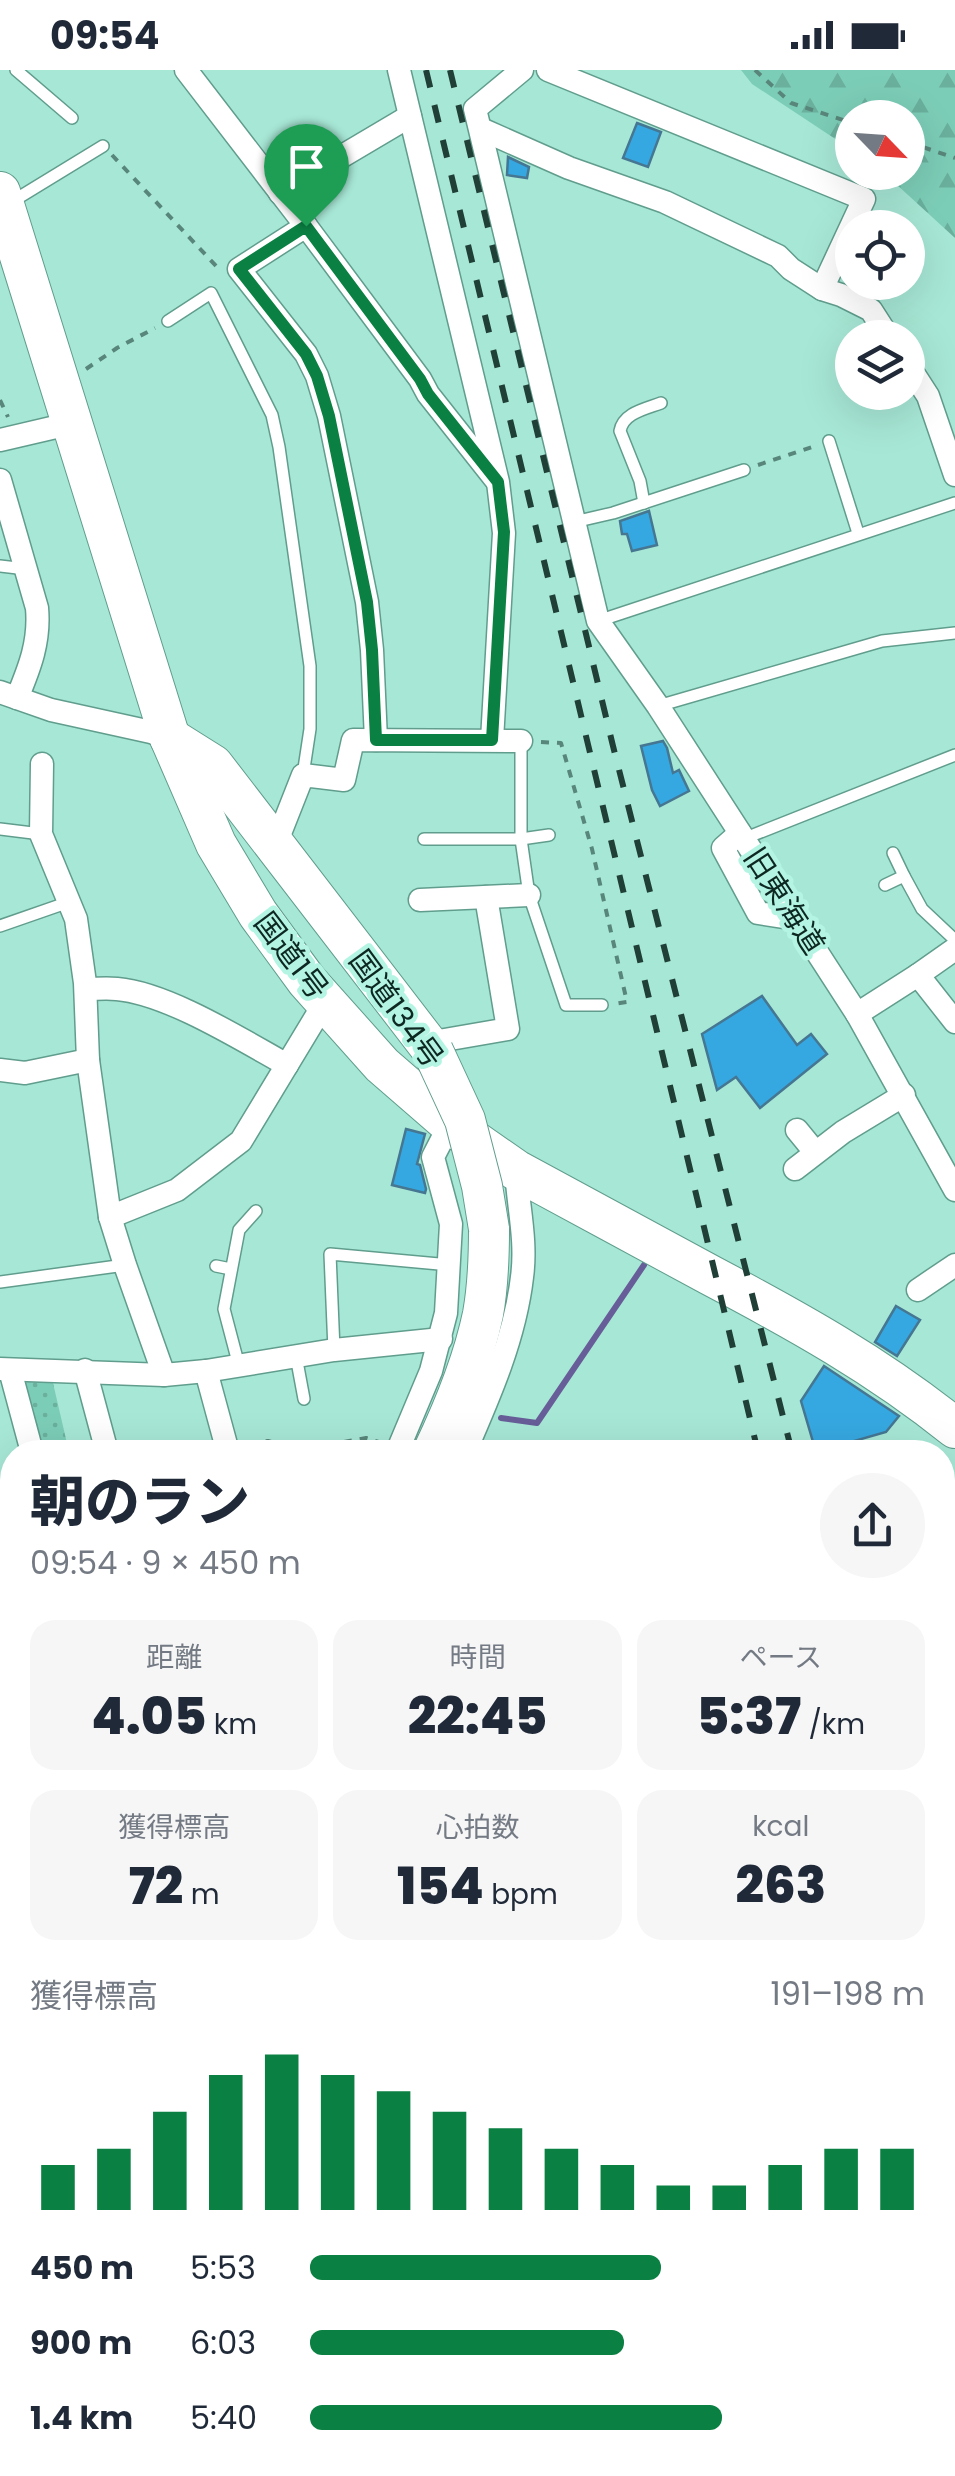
<!DOCTYPE html>
<html lang="ja">
<meta charset="utf-8">
<style>
:root{--surface:#fff;--page:#f6f6f7;--text:#1f2937;--muted:#747a83;--accent:#0b8043}
body{margin:0;font-family:Poppins,"Noto Sans JP",sans-serif;background:var(--page);color:var(--text);height:100vh;display:flex;flex-direction:column;font-size:38px;white-space:nowrap}
*{box-sizing:border-box;margin:0}
p{font-size:32px;color:var(--muted)}
.icon{flex:none;width:55px;height:55px;fill:none;stroke:currentColor;stroke-width:2;stroke-linecap:round;stroke-linejoin:round}
.map{position:relative;flex:1;overflow:hidden}
.panel{position:absolute;left:0px;top:1370px;width:955px;height:1038px;display:flex;flex-direction:column;background:var(--surface);border-radius:40px 40px 0 0;box-shadow:0 10px 40px #0002}
.panel>*{flex:none}
.needle{width:65px;rotate:115deg}
.buttons{position:absolute;left:835px;top:30px;display:grid;gap:20px}
.buttons a{display:grid;place-items:center;width:90px;height:90px;border-radius:50%;background:var(--surface);box-shadow:0 10px 40px #0002;font-size:50px}
.pin{position:absolute;display:grid;place-items:center;width:85px;height:85px;color:#fff;margin:-102px -42px;border-radius:50% 50% 50% 0;rotate:-45deg;box-shadow:0 0 10px #0007}
.pin .icon{rotate:45deg}
.round{display:grid;place-items:center;flex:none;width:105px;height:105px;border-radius:52px;background:var(--page)}
.head{display:flex;align-items:center;justify-content:space-between;height:170px;padding:0 30px}
h1{font-size:55px;font-weight:800;line-height:75px}
.stats{display:grid;grid-template-columns:repeat(3,1fr);gap:15px;height:170px;padding:10px 30px}
.stats div{display:grid;align-content:center;border-radius:25px;background:var(--page);text-align:center}
.stats b{font-size:50px;font-weight:800}
.stats small{font-size:28px;font-weight:400}
.stats p{font-size:28px}
.chart{height:280px;padding:20px 30px}
.chart p{display:flex;justify-content:space-between}
.chart svg{width:100%;height:180px;margin-top:10px;stroke:var(--accent);stroke-width:6}
ul{padding:0 30px;list-style:none;font-size:32px}
li{display:grid;grid-template-columns:160px 120px 1fr;align-items:center;height:75px}
li i{height:25px;border-radius:12px;background:var(--accent)}
.status{display:flex;justify-content:space-between;align-items:center;height:70px;padding:0 50px;background:var(--surface);direction:ltr}
.status svg{height:28px;fill:currentColor}
.map>svg:first-child{display:block}
</style>
<div class="status"><b>09:54</b><svg viewBox="0 0 49 12"><path d="M0 12V9h3v3zM5 12V6h3v6zM10 12V3h3v9zM15 12V0h3v12zM26 1h20v11H26zM47 4h2v5h-2z"/></svg></div>
<div class="map">
<svg width="955" height="2406" viewBox="0 0 955 2406">
<defs>
<pattern id="grass-dots" width="8" height="8" patternUnits="userSpaceOnUse" patternTransform="scale(2.5)"><rect width="8" height="8" fill="#7ccdb7"/><path d="M2 2h.1M6 6h.1" fill="none" stroke="#6ab09d" stroke-width="1.8" stroke-linecap="round"/></pattern>
<pattern id="forest-firs" width="22" height="20" patternUnits="userSpaceOnUse" patternTransform="scale(2.5)"><rect width="22" height="20" fill="#7ccdb7"/><path d="M5 1l3.5 6h-7zM16 11l3.5 6h-7z" fill="#6ab09d"/></pattern>
</defs>
<rect width="100%" height="100%" fill="#a7e7d5"/>
<g fill="url(#grass-dots)">
<polygon points="10,1300 50,1300 69,1382 32,1382"/>
<polygon points="0,2358 12,2368 12,2395 19,2395 13,2406 0,2406"/>
</g>
<polygon fill="url(#forest-firs)" points="741,0 955,0 955,168 884,103 908,102 908,48 852,48 852,80 752,14"/>
<g fill="none" stroke-linecap="round" stroke-linejoin="round">
<g stroke="#675e99" stroke-width="6">
<polyline points="501,1348 537,1353 644,1195"/>
<polyline points="0,2167 8,2169 12,2161"/>
</g>
</g>
<g fill="#36a8e1" stroke="#457692" stroke-width="2.5">
<polygon points="637,53 661,62 648,97 623,88"/>
<polygon points="508,87 529,97 527,108 507,105"/>
<polygon points="649,441 657,475 632,481 627,464 622,464 620,451"/>
<polygon points="663,671 667,678 673,703 679,700 689,721 660,736 652,720 641,676"/>
<polygon points="762,926 797,975 811,964 827,984 760,1038 736,1007 717,1020 702,964"/>
<polygon points="406,1059 425,1064 417,1094 420,1095 426,1119 425,1123 392,1115"/>
<polygon points="896,1236 920,1250 897,1286 875,1272"/>
<polygon points="824,1296 899,1346 886,1362 816,1382 801,1331"/>
</g>
<g fill="none" stroke-linecap="round" stroke-linejoin="round">
<g stroke="#609d8d" stroke-width="14">
<g id="lane">
<polyline points="16,0 72,48"/>
<polyline points="13,131 103,76"/>
<polyline points="168,251 211,223 272,345 279,377 310,596 310,659 303,705"/>
<polyline points="829,371 858,463"/>
<path d="M644,433L640,411L620,361C623,343 645,339 661,333"/>
<polyline points="574,452 613,443 744,400"/>
<polyline points="0,496 26,499"/>
<polyline points="598,551 955,433"/>
<polyline points="658,636 882,571 955,563"/>
<polyline points="521,671 521,769 529,825 566,935 602,935"/>
<polyline points="0,759 41,764"/>
<polyline points="424,769 521,769 549,765"/>
<polyline points="743,769 955,685"/>
<polyline points="893,783 904,806"/>
<polyline points="885,815 904,806 922,839 955,870"/>
<polyline points="0,856 69,832"/>
<polyline points="216,1196 231,1199"/>
<polyline points="0,1212 125,1195"/>
<polyline points="334,1280 330,1184 450,1195"/>
<polyline points="296,1286 304,1329"/>
<polyline points="239,1296 224,1239 239,1160 256,1141"/>
<polyline points="0,1583 12,1577"/>
<polyline points="0,1639 12,1633"/>
</g>
</g>
<g stroke="#609d8d" stroke-width="25">
<g id="street">
<polyline points="186,0 306,156 420,309 428,324 496,410"/>
<polyline points="399,0 498,412 504,463 492,670"/>
<polyline points="522,0 475,39 598,551 658,636 857,944 955,1120"/>
<polyline points="548,0 864,129 822,219"/>
<polyline points="481,59 569,98 665,132 778,186 791,199 822,219 841,225 871,240 889,268"/>
<polyline points="280,123 410,46"/>
<polyline points="306,156 239,199 306,284 317,306 329,346 367,532 372,580 376,670"/>
<polyline points="908,295 928,326 955,405"/>
<polyline points="0,370 73,353"/>
<path d="M0,410L37,538C40,571 30,597 17,628"/>
<polyline points="0,622 51,640 151,662 170,668"/>
<polyline points="42,694 41,764 76,849 85,913 88,990 110,1147 125,1195 164,1305"/>
<polyline points="740,763 723,778 758,843 796,849"/>
<polyline points="275,776 303,705 344,710 353,670 521,671"/>
<polyline points="420,830 529,825"/>
<polyline points="918,905 955,879"/>
<path d="M86,919C96,919 107,918 117,919C167,923 242,970 287,995"/>
<polyline points="857,944 918,905 955,952"/>
<polyline points="427,973 508,959 486,827"/>
<polyline points="0,1000 25,1003 88,990"/>
<polyline points="797,1060 815,1082"/>
<polyline points="795,1099 843,1062 904,1025"/>
<polyline points="110,1147 177,1120 241,1071 325,932"/>
<polyline points="918,1220 955,1195"/>
<polyline points="0,1299 164,1305 206,1301 334,1280 441,1269"/>
<polyline points="10,1300 32,1382"/>
<polyline points="85,1300 107,1382"/>
<polyline points="206,1301 228,1382"/>
<polyline points="397,1382 431,1301 446,1243 451,1154 433,1087 450,1054"/>
<path d="M465,1382C489,1327 515,1268 522,1207C527,1171 518,1136 516,1100"/>
<polyline points="0,1695 12,1717"/>
<polyline points="0,1900 12,1899"/>
<polyline points="0,2137 12,2144"/>
<polyline points="224,2395 237,2406"/>
<polyline points="515,2395 518,2406"/>
<polyline points="586,2395 589,2406"/>
<polyline points="694,2395 697,2406"/>
<polyline points="808,2395 810,2406"/>
<polyline points="915,2395 917,2406"/>
<polyline points="361,2406 363,2395"/>
</g>
</g>
<g stroke="#609d8d" stroke-width="42">
<g id="highway">
<path d="M0,122L170,668L216,774L258,844L307,911L382,995L450,1054L516,1100C581,1135 645,1170 710,1205C797,1251 878,1296 955,1358"/>
<polyline points="170,668 213,695 433,981"/>
<path d="M433,1382C454,1338 473,1292 483,1244C488,1216 489,1187 489,1159"/>
<polyline points="0,2213 12,2194"/>
</g>
</g>
<g stroke="#59867a" stroke-width="4" stroke-dasharray="8 8" stroke-linecap="butt">
<polyline points="755,0 791,33 852,53"/>
<polyline points="908,72 955,88"/>
<polyline points="112,85 218,198"/>
<polyline points="86,299 117,278 155,258"/>
<polyline points="0,330 8,347"/>
<polyline points="758,395 815,376"/>
<polyline points="541,672 561,673 592,779 627,932 614,934"/>
<polyline points="256,1382 261,1372 268,1371 294,1379 303,1379 366,1368 382,1373"/>
<polyline points="0,1540 12,1535"/>
<polyline points="0,2358 12,2368"/>
</g>
<use href="#lane" stroke="#fff" stroke-width="11"/>
<use href="#street" stroke="#fff" stroke-width="22"/>
<use href="#highway" stroke="#fff" stroke-width="40"/>
<g stroke="#203f37" stroke-width="6" stroke-dasharray="18 18" stroke-linecap="butt">
<polyline points="426,0 758,1382"/>
<polyline points="450,0 613,676 792,1382"/>
<polyline points="942,1962 955,2010"/>
<polyline points="942,2084 955,2137"/>
<polyline points="942,2163 955,2217"/>
<polyline points="942,2216 955,2271"/>
</g>
<g stroke="#609d8d" stroke-width="42" stroke-linecap="butt">
<polyline id="highway-bridge" points="433,981 465,1050 482,1116 489,1159"/>
</g>
<use href="#highway-bridge" stroke="#fff" stroke-width="40"/>
</g>
<g fill="none" stroke-linecap="round" stroke-linejoin="round">
<g stroke="#fff" stroke-width="20">
<polygon id="route" points="306,156 420,309 428,324 498,412 504,462 492,670 376,670 372,580 367,532 329,346 317,306 306,284 239,199"/>
</g>
<use href="#route" stroke="#0b8043" stroke-width="12"/>
</g>
<g text-anchor="middle" stroke-width="9" stroke-linejoin="round" paint-order="stroke">
<g font-size="30" fill="#0d2721" stroke="#b4f4e2">
<text transform="translate(784 831) rotate(57)" y="10">旧東海道</text>
<text transform="translate(291 886) rotate(53)" y="10">国道1号</text>
<text transform="translate(396 939) rotate(54)" y="10">国道134号</text>
</g>
</g>
</svg>
<div class="buttons">
<a><svg class="needle" viewBox="-14 -14 28 28"><path d="M0-13l5 13h-10z" fill="#e53935"/><path d="M0 13l5-13h-10z" fill="#747a83"/></svg></a>
<a><svg class="icon" aria-label="locate" viewBox="0 0 24 24"><circle cx="12" cy="12" r="6"/><path d="M12 2v4M12 18v4M2 12h4M18 12h4"/></svg></a>
<a><svg class="icon" aria-label="layers" viewBox="0 0 24 24"><path d="M12 4l9 5-9 5-9-5zM3 14l9 5 9-5"/></svg></a>
</div>
<div class="pin" style="left:306px;top:156px;background:#1e9e55"><svg class="icon" aria-label="arrive" viewBox="0 0 24 24"><path d="M6 21V4h12l-3 4 3 4H6"/></svg></div>
<section class="panel">
<div class="head"><div><h1>朝のラン</h1><p>09:54 · 9 × 450 m</p></div><a class="round"><svg class="icon" aria-label="share" viewBox="0 0 24 24"><path d="M12 15V3M7 8l5-5 5 5M5 13v7h14v-7"/></svg></a></div>
<div class="stats">
<div><p>距離</p><b>4.05<small> km</small></b></div>
<div><p>時間</p><b>22:45</b></div>
<div><p>ペース</p><b>5:37<small> /km</small></b></div>
</div>
<div class="stats">
<div><p>獲得標高</p><b>72<small> m</small></b></div>
<div><p>心拍数</p><b>154<small> bpm</small></b></div>
<div><p>kcal</p><b>263</b></div>
</div>
<div class="chart"><p><span>獲得標高</span>191–198 m</p>
<svg viewBox="0 0 160 44" preserveAspectRatio="none"><path d="M5 44V33M15 44V29M25 44V20M35 44V11M45 44V6M55 44V11M65 44V15M75 44V20M85 44V24M95 44V29M105 44V33M115 44V38M125 44V38M135 44V33M145 44V29M155 44V29"/></svg>
</div>
<ul>
<li><b>450 m</b>5:53<i style="width:57%"></i></li>
<li><b>900 m</b>6:03<i style="width:51%"></i></li>
<li><b>1.4 km</b>5:40<i style="width:67%"></i></li>
</ul>
</section>
</div>
